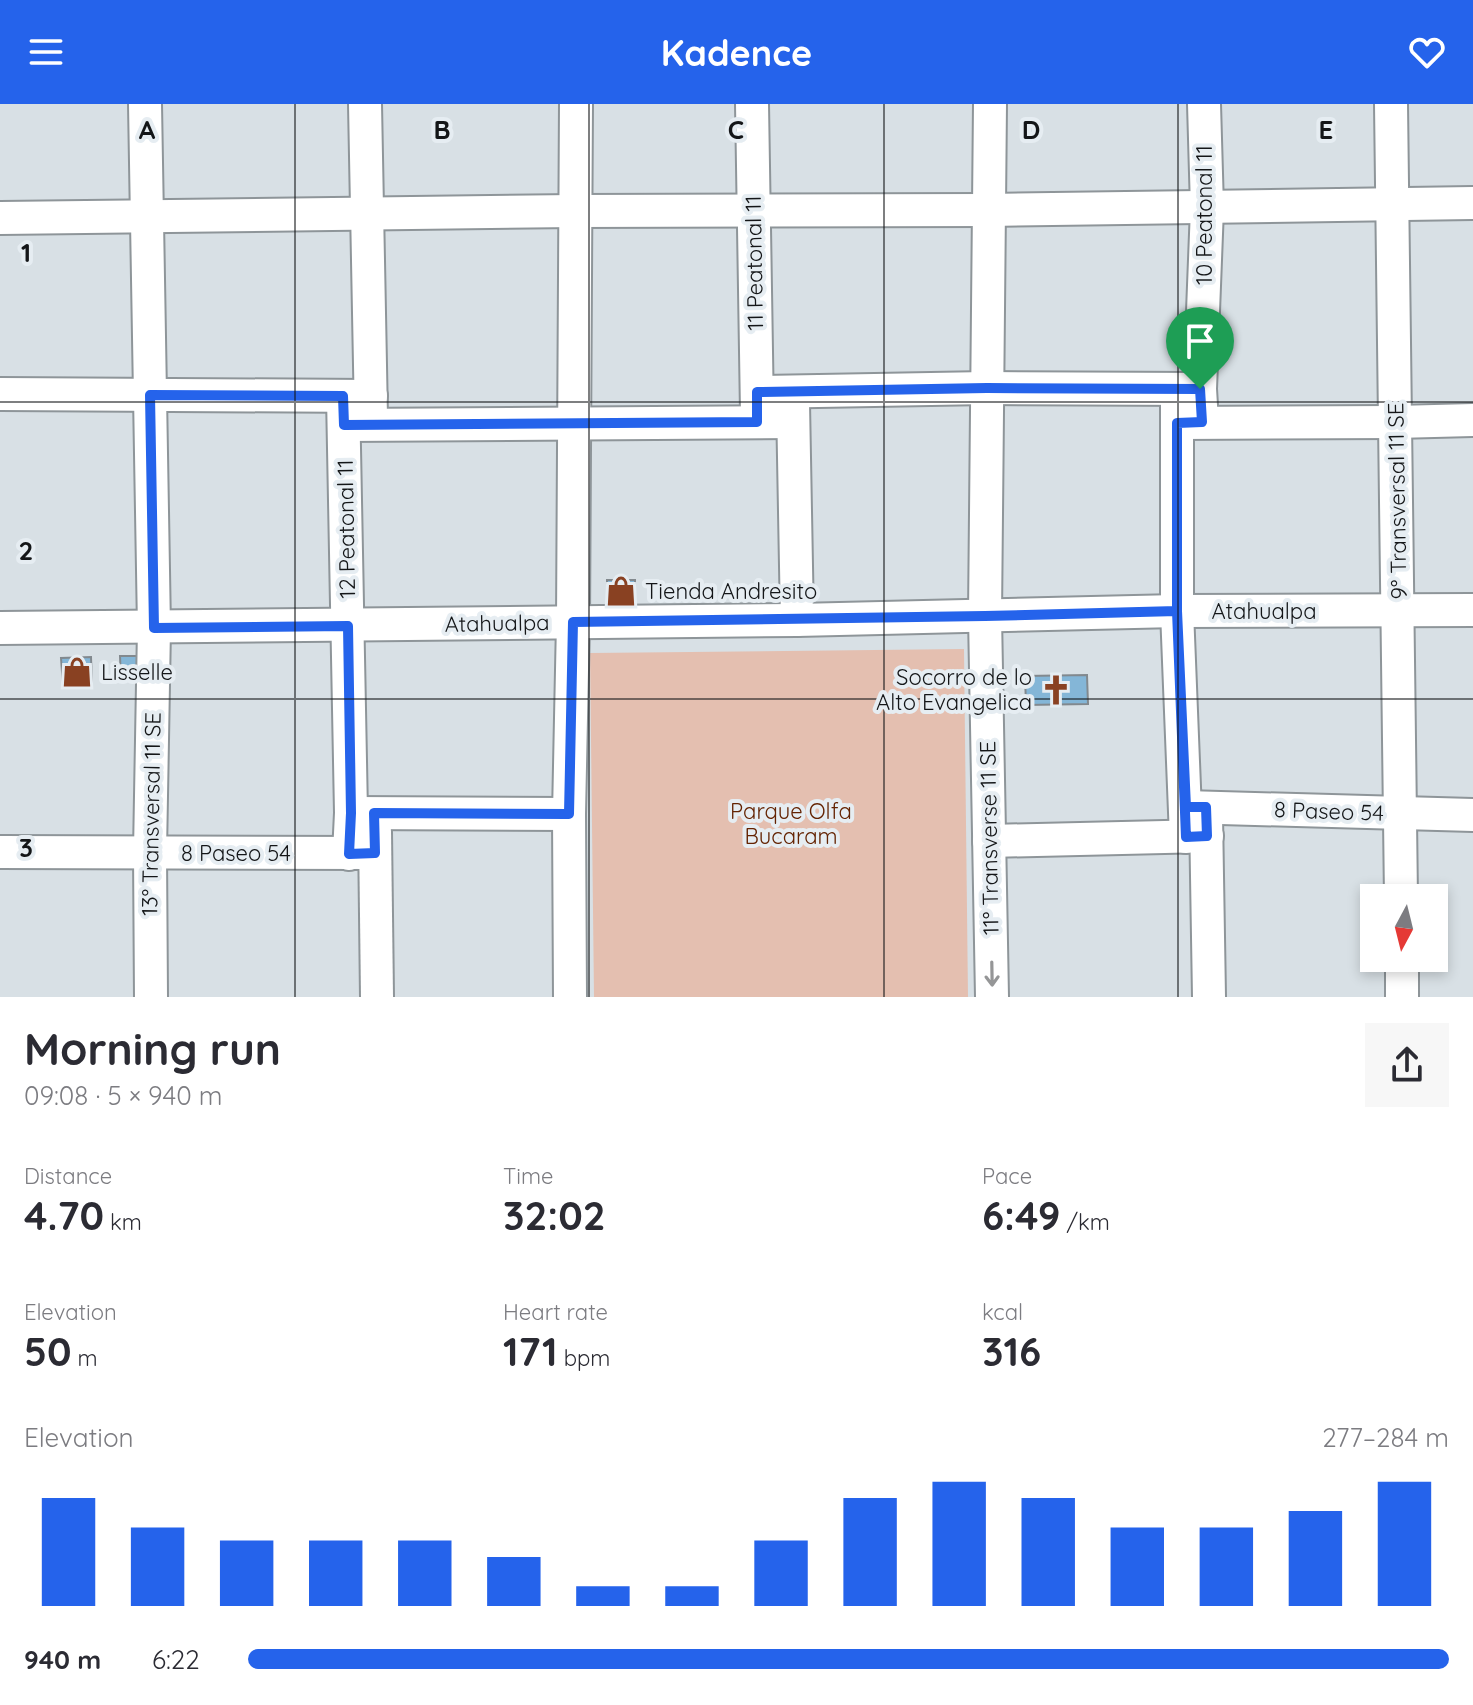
<!DOCTYPE html>
<meta charset="utf-8">
<style>
:root{--surface:#fff;--page:#f7f7f7;--text:#2b2b33;--muted:#7c7c81;--accent:#2563eb}
body{margin:0;font-family:Quicksand,sans-serif;background:var(--page);color:var(--text);height:100vh;display:flex;flex-direction:column;font-size:30px;white-space:nowrap}
*{box-sizing:border-box;margin:0}
p{font-size:26px;color:var(--muted)}
.icon{flex:none;width:44px;height:44px;fill:none;stroke:currentColor;stroke-width:2;stroke-linecap:round;stroke-linejoin:round}
.map{position:relative;height:893px;overflow:hidden}
.details{display:flex;flex-direction:column;background:var(--surface);flex:1}
.details>*{flex:none}
.needle{width:52px;rotate:187deg}
.fabs{position:absolute;left:1360px;top:780px;display:grid;gap:16px}
.fabs a{display:grid;place-items:center;width:88px;height:88px;border-radius:0px;background:var(--surface);box-shadow:0 4px 12px #0003;font-size:40px}
.pin{position:absolute;display:grid;place-items:center;width:68px;height:68px;color:#fff;margin:-82px -34px;border-radius:50% 50% 50% 0;rotate:-45deg;box-shadow:0 0 8px #0007}
.pin .icon{rotate:45deg}
.round{display:grid;place-items:center;flex:none;width:84px;height:84px;border-radius:0px;background:var(--page)}
.head{display:flex;align-items:center;justify-content:space-between;height:136px;padding:0 24px}
h1{font-size:44px;font-weight:800;line-height:60px}
.figures{display:grid;grid-template-columns:repeat(3,1fr);gap:12px;height:136px;padding:8px 24px}
.figures div{display:grid;align-content:center}
.figures b{font-size:40px;font-weight:800}
.figures small{font-size:22px;font-weight:400}
.figures p{font-size:22px}
.chart{height:224px;padding:16px 24px}
.chart p{display:flex;justify-content:space-between}
.chart svg{width:100%;height:144px;margin-top:8px;stroke:var(--accent);stroke-width:6}
ul{padding:0 24px;list-style:none;font-size:26px}
li{display:grid;grid-template-columns:128px 96px 1fr;align-items:center;height:60px}
li i{height:20px;border-radius:10px;background:var(--accent)}
header{display:flex;justify-content:space-between;align-items:center;height:104px;padding:0 24px;background:var(--accent);color:#fff;font-size:36px;font-weight:800}
.map>svg:first-child{display:block}
</style>
<header><svg class="icon" aria-label="menu" viewBox="0 0 24 24"><path d="M4 6h16M4 12h16M4 18h16"/></svg>Kadence<svg class="icon" aria-label="heart" viewBox="0 0 24 24"><path d="M12 20l-8-8c-3-5 5-10 8-4 3-6 11-1 8 4z"/></svg></header>
<div class="map">
<svg width="1473" height="893" viewBox="0 0 1473 893">
<rect width="100%" height="100%" fill="#d8e0e5"/>
<polygon fill="#e4bfb0" points="964,545 968,893 594,893 590,549"/>
<g fill="#84b6d7" stroke="#82898e" stroke-width="2">
<rect x="607" y="476" width="28" height="21"/>
<polygon points="120,552 141,552 141,577 121,577"/>
<polygon points="91,553 92,581 63,582 61,554"/>
<polygon points="1087,571 1088,600 1026,601 1025,572"/>
</g>
<g fill="none" stroke-linecap="round" stroke-linejoin="round">
<g stroke="#8e9599" stroke-width="36">
<g id="minor">
<polyline points="145,0 154,524 150,748 151,893"/>
<polyline points="365,0 371,313"/>
<polyline points="752,0 757,309"/>
<polyline points="990,0 985,512 992,893"/>
<polyline points="1391,0 1401,794"/>
<polyline points="0,114 575,107 989,106 1473,99"/>
<polyline points="1177,285 1177,507 1186,733"/>
<polyline points="757,288 987,284 1200,285"/>
<polyline points="0,290 371,292"/>
<polyline points="343,292 351,709 349,750"/>
<polyline points="793,299 797,516"/>
<polyline points="1202,318 1200,285 1207,104 1204,0"/>
<polyline points="1180,319 1396,318 1473,316"/>
<polyline points="344,321 793,318"/>
<polyline points="0,524 797,516 1177,507 1473,506"/>
<polyline points="1186,703 1473,711"/>
<polyline points="351,709 569,710"/>
<polyline points="1206,711 1209,893"/>
<polyline points="375,728 377,893"/>
<polyline points="989,737 1207,732"/>
<polyline points="0,748 375,749"/>
<polyline points="1402,854 1402,893"/>
<polyline points="570,893 569,710 573,518 576,0"/>
</g>
</g>
<use href="#minor" stroke="#fff" stroke-width="32"/>
</g>
<defs><path id="oneway-shaft" d="M-6 0H5M1.5-3L5.5 0L1.5 3" fill="none" stroke-width="1.6" stroke-linecap="round" stroke-linejoin="round" transform="scale(2)"/></defs>
<use stroke="#959697" href="#oneway-shaft" transform="translate(992 870) rotate(89)"/>
<g fill="none" stroke-linecap="round" stroke-linejoin="round">
<g stroke="#fff" stroke-width="16">
<polyline id="route" points="1200,285 987,284 757,288 757,318 344,321 343,292 150,291 154,524 348,522 351,709 349,750 375,749 374,709 569,710 573,518 985,512 1177,507 1186,733 1207,732 1206,703 1186,703 1177,507 1177,319 1202,318 1200,285"/>
</g>
<use href="#route" stroke="#2563eb" stroke-width="10"/>
</g>
<path fill="none" stroke="#141618" stroke-width="2" stroke-opacity="0.55" d="M295,0V893M589,0V893M884,0V893M1178,0V893M0,298H1473M0,595H1473"/>
<defs>
<g id="shop-bare" transform="scale(2.4)"><path d="M-5-2.5h2.3a2.7 3.5 0 0 1 5.4 0H5L5.5 6h-11ZM-1.5-2.5h3a1.5 2.3 0 0 0-3 0Z" fill="#894122" stroke="#e6edf2" stroke-width="2.5" paint-order="stroke"/></g>
<g id="church-bare" transform="scale(2.4)"><path d="M-1.2-6h2.4v3.5h3.3v2.4h-3.3V6h-2.4V-.1h-3.3v-2.4h3.3Z" fill="#894122" stroke="#e6edf2" stroke-width="2.5" paint-order="stroke"/></g>
</defs>
<g fill-rule="evenodd">
<use href="#shop-bare" x="621" y="487"/>
<use href="#shop-bare" x="77" y="568"/>
<use href="#church-bare" x="1056" y="586"/>
</g>
<g text-anchor="middle" stroke-width="8" stroke-linejoin="round" paint-order="stroke">
<g font-size="22" fill="#141618" stroke="#e6edf2">
<text transform="translate(1204 111) rotate(-90)" y="8">10 Peatonal 11</text>
<text transform="translate(754 159) rotate(-91)" y="8">11 Peatonal 11</text>
<text transform="translate(1397 397) rotate(-91)" y="8">9° Transversal 11 SE</text>
<text transform="translate(346 425) rotate(-91)" y="8">12 Peatonal 11</text>
<text x="1264" y="515">Atahualpa</text>
<text transform="translate(497 519) rotate(-1)" y="8">Atahualpa</text>
<text transform="translate(1329 707) rotate(2)" y="8">8 Paseo 54</text>
<text transform="translate(151 710) rotate(-89)" y="8">13° Transversal 11 SE</text>
<text transform="translate(989 734) rotate(-91)" y="8">11° Transverse 11 SE</text>
<text x="236" y="757">8 Paseo 54</text>
</g>
<g font-size="22" fill="#141618" stroke="#e6edf2" text-anchor="start">
<text x="645" y="495">Tienda Andresito</text>
<text x="101" y="576">Lisselle</text>
<text x="1032" y="581" text-anchor="end">Socorro de lo<tspan x="1032" dy="25">Alto Evangelica</tspan></text>
</g>
<g font-size="22" fill="#642302" stroke="#e6edf2">
<text x="791" y="715">Parque Olfa<tspan x="791" dy="25">Bucaram</tspan></text>
</g>
</g>
<g font-size="26" text-anchor="middle" font-weight="bold" fill="#141618" stroke="#e6edf2" stroke-width="8" stroke-linejoin="round" paint-order="stroke">
<text x="147" y="35">A</text>
<text x="442" y="35">B</text>
<text x="736" y="35">C</text>
<text x="1031" y="35">D</text>
<text x="1326" y="35">E</text>
<text x="26" y="158">1</text>
<text x="26" y="456">2</text>
<text x="26" y="753">3</text>
</g>
</svg>
<div class="fabs">
<a><svg class="needle" viewBox="-14 -14 28 28"><path d="M0-13l5 13h-10z" fill="#e53935"/><path d="M0 13l5-13h-10z" fill="#7c7c81"/></svg></a>
</div>
<div class="pin" style="left:1200px;top:285px;background:#1e9e55"><svg class="icon" aria-label="arrive" viewBox="0 0 24 24"><path d="M6 21V4h12l-3 4 3 4H6"/></svg></div>
</div>
<section class="details">
<div class="head"><div><h1>Morning run</h1><p>09:08 · 5 × 940 m</p></div><a class="round"><svg class="icon" aria-label="share" viewBox="0 0 24 24"><path d="M12 15V3M7 8l5-5 5 5M5 13v7h14v-7"/></svg></a></div>
<div class="figures">
<div><p>Distance</p><b>4.70<small> km</small></b></div>
<div><p>Time</p><b>32:02</b></div>
<div><p>Pace</p><b>6:49<small> /km</small></b></div>
</div>
<div class="figures">
<div><p>Elevation</p><b>50<small> m</small></b></div>
<div><p>Heart rate</p><b>171<small> bpm</small></b></div>
<div><p>kcal</p><b>316</b></div>
</div>
<div class="chart"><p><span>Elevation</span>277–284 m</p>
<svg viewBox="0 0 160 44" preserveAspectRatio="none"><path d="M5 44V11M15 44V20M25 44V24M35 44V24M45 44V24M55 44V29M65 44V38M75 44V38M85 44V24M95 44V11M105 44V6M115 44V11M125 44V20M135 44V20M145 44V15M155 44V6"/></svg>
</div>
<ul>
<li><b>940 m</b>6:22<i style="width:100%"></i></li>
</ul>
</section>
